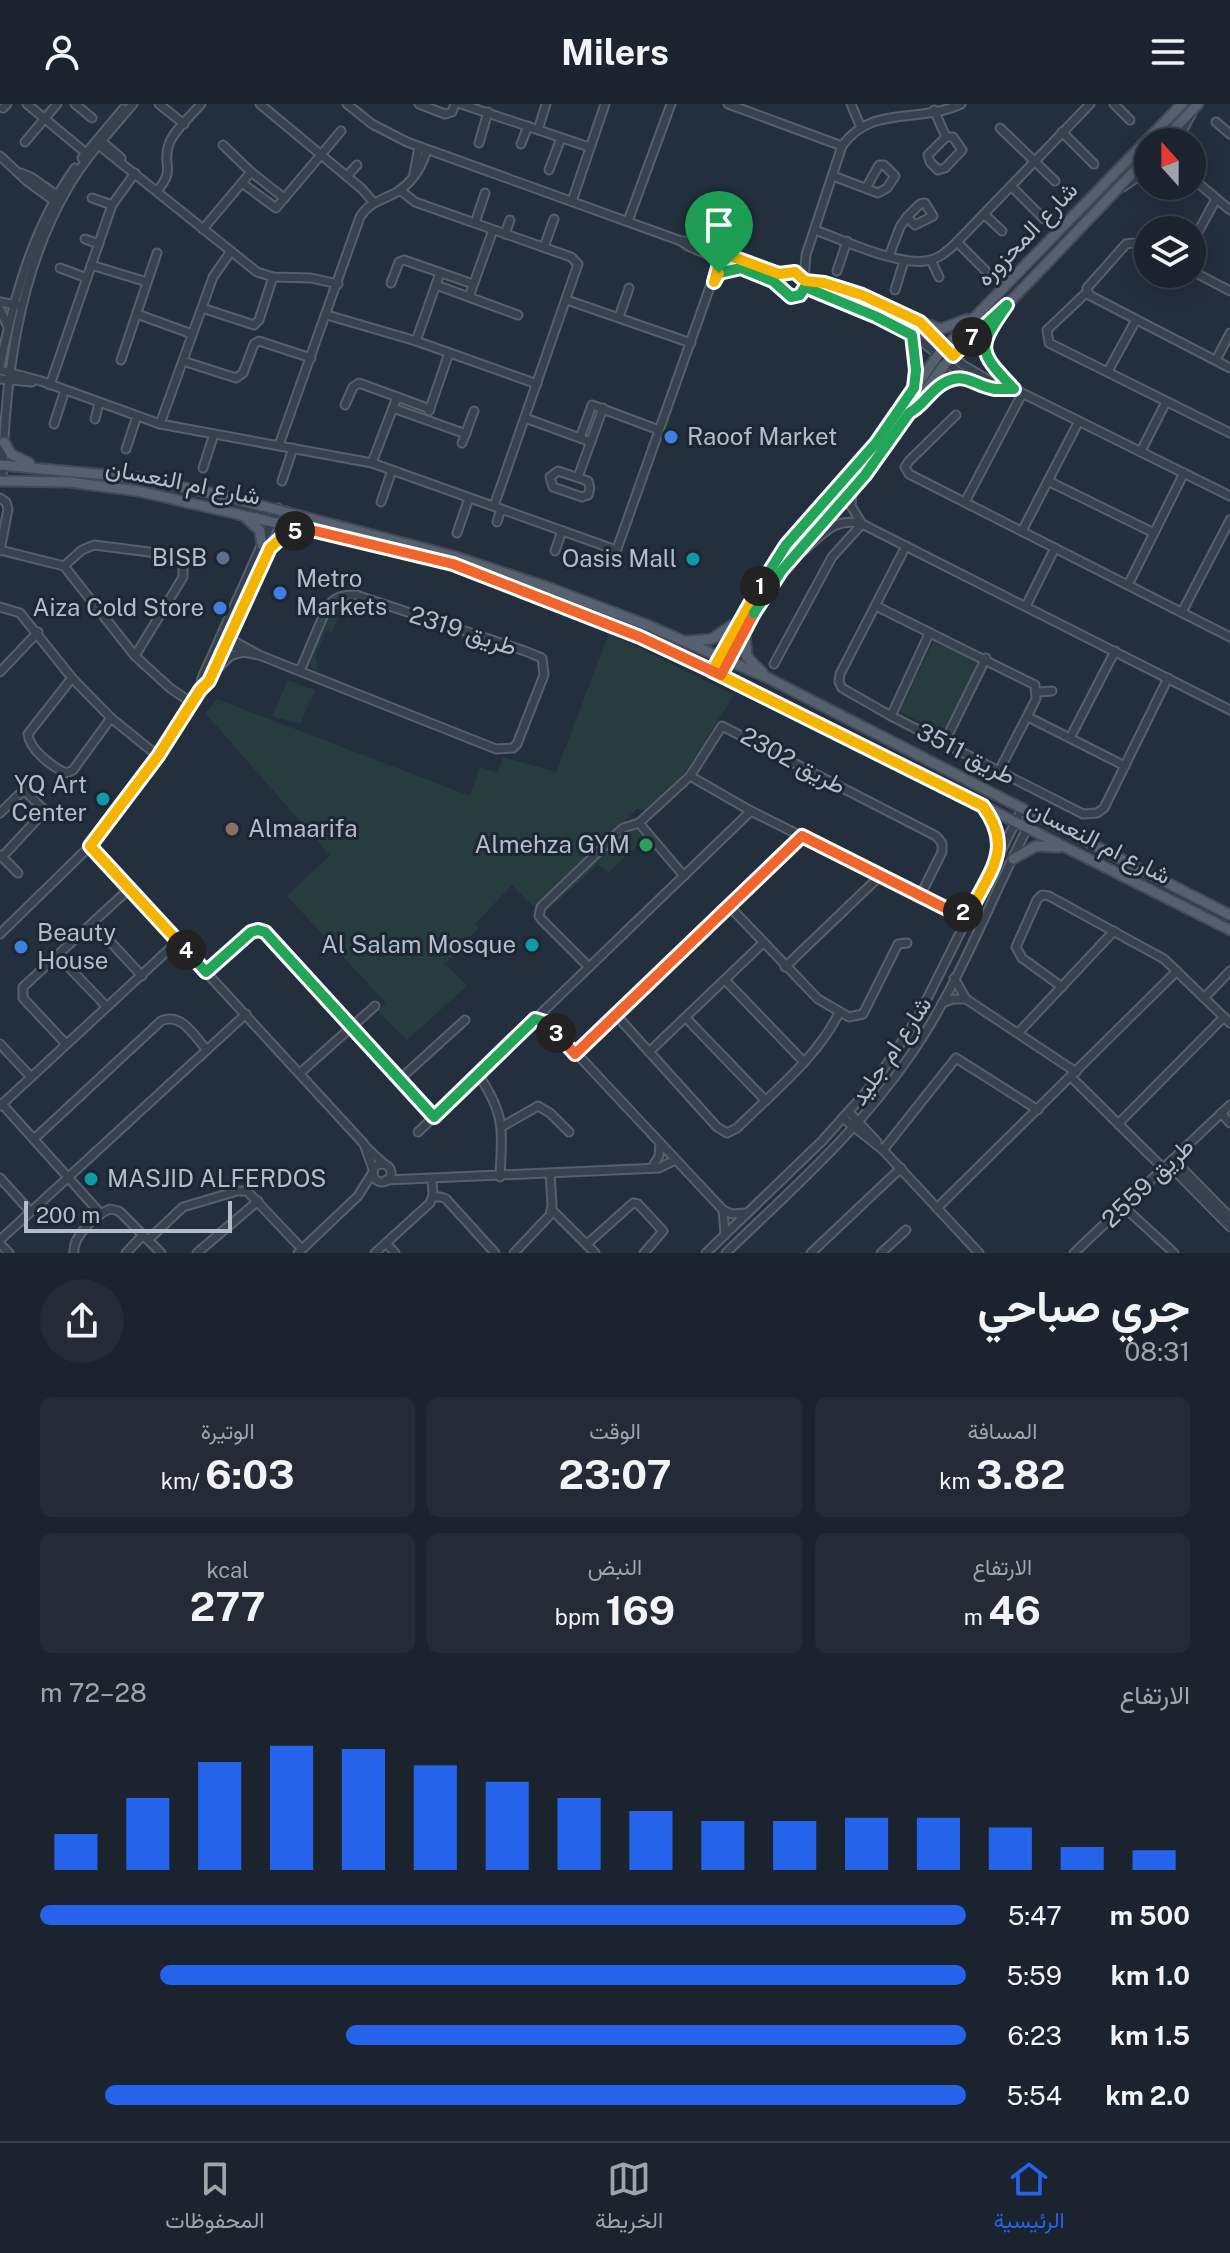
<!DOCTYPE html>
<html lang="ar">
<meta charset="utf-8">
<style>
:root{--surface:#1b232e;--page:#242b36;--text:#f1f3f6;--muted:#a0a4aa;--line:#39404a;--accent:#2563eb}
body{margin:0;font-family:"Public Sans",Vazirmatn,sans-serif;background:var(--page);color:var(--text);direction:rtl;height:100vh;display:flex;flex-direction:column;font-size:30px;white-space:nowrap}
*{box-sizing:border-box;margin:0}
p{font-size:26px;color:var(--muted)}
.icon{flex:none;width:44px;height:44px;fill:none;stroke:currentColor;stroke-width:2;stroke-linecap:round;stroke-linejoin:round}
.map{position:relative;height:1149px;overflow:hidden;direction:ltr}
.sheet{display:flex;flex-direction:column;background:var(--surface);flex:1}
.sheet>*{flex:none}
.needle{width:52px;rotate:339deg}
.controls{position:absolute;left:1134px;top:24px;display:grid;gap:16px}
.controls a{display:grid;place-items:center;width:72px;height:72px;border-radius:50%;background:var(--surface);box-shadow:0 4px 20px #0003,0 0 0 2px var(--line);font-size:40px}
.scale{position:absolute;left:24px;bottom:20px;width:208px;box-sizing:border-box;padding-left:8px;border:4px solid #b4bcc9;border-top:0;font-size:22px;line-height:28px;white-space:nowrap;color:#b4bcc9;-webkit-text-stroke:6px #1d2633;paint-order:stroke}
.pin{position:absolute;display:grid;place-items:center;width:68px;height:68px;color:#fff;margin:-82px -34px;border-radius:50% 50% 50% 0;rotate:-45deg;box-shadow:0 0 8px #0007}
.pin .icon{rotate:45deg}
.km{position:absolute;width:40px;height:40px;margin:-20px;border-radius:50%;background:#222;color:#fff;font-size:22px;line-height:40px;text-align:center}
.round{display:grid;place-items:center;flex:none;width:84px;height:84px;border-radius:42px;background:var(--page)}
.summary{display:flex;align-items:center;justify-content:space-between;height:136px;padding:0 40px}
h1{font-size:44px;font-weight:700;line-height:60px}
.stats{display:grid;grid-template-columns:repeat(3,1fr);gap:12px;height:136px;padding:8px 40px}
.stats div{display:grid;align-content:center;border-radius:12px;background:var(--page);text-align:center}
.stats b{font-size:40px;font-weight:700}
.stats small{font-size:22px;font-weight:400}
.stats p{font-size:22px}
.chart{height:224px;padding:16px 40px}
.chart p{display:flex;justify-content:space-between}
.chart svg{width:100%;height:144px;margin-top:8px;stroke:var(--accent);stroke-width:6}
ul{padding:0 40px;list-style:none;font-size:26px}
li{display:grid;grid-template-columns:128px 96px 1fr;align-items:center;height:60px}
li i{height:20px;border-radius:10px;background:var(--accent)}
header{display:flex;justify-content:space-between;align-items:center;height:104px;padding:0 40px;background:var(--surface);font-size:36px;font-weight:700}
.tab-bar{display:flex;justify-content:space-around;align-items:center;height:112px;border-top:2px solid var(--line);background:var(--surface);font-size:22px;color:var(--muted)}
.tab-bar a{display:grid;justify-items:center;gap:4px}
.tab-bar .selected{color:var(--accent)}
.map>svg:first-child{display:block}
</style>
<header><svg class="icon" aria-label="menu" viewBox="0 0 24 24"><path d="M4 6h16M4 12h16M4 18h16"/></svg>Milers<svg class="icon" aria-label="person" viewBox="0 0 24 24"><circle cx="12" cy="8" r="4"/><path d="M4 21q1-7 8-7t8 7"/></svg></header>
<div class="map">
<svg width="1230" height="1149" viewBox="0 0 1230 1149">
<rect width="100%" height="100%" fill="#242f3e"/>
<g fill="#263c3f">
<polygon points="343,499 350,501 347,506 342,504 332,528 326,527 315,553 319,567 312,564 308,557 334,501"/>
<polygon points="609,529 734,591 685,668 648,707 637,705 534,803 512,781 475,820 478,825 445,860 467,882 407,936 378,907 386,899 287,792 330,751 205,609 217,595 470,692 480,663 497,669 503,653 556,668"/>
<polygon points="936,532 982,555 944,632 899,607"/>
<polygon points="288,576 315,586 300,620 272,612"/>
<polygon points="633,722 650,740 645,746 639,740 609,768 598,761 545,808 543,806 628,724"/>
</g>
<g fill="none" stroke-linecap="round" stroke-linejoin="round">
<g stroke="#565f6c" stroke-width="11">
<g id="minor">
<polyline points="27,0 86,49"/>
<polyline points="75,0 92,14"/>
<polyline points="159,0 184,20"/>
<polyline points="260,0 362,85 374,99"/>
<polyline points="347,0 372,20 407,38 681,137 690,137 784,171"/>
<polyline points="419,0 445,10 452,8 455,0"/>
<polyline points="461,0 589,43"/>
<polyline points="728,0 842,42"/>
<polyline points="851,0 859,19"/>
<polyline points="1114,0 1130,16"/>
<polyline points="3,4 7,0"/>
<polyline points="934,6 946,33 953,33 962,46 945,64 938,66 930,58 928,51 946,33"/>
<polyline points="1216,18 1230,30"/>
<polyline points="1000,24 1055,77"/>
<polyline points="538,26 546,0"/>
<polyline points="1062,28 1094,60"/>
<polyline points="100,36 121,54"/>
<polyline points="25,38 57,0"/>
<polyline points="1176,38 1192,9"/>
<polyline points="96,39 257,168 273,173 311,174 338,180"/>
<polyline points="479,39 488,8"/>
<polyline points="521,40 528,22"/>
<polyline points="223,41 251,68"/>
<polyline points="0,52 28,78 57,99"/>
<polyline points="82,54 123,5"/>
<polyline points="549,66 561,34"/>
<polyline points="21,69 31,73 58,92"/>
<polyline points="414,69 419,43"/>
<polyline points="347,72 357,61"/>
<polyline points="833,72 878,89 887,84 895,72 884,61 879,61 866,84"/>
<polyline points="1192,74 1230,106"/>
<polyline points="242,79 276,104 341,27"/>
<polyline points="1011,82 1044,115"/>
<polyline points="1123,83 1148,66"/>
<polyline points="400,86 415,98 571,153 578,160 494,402"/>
<path d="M157,87C177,64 161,61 169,40C174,26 191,12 201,0"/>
<polyline points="92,94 112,101"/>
<polyline points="572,97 605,0"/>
<polygon points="925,99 933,112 915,121 907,113 920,100"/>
<polyline points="984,110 1002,127"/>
<polyline points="628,117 671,0"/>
<polyline points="475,119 485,89"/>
<polyline points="203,125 251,68 284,94"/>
<path d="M815,126C843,136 896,161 925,157C938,156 948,147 957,138L1090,0"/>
<polyline points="505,130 510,116"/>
<polyline points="85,135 99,140"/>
<polyline points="681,137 688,142 780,182"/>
<polyline points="957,138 985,166"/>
<polyline points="1192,139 1216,95"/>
<polyline points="544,143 554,115"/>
<polyline points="1148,146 1133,139 1126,140 1087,184 1089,191 1230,264"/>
<polyline points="889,152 900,123 907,113"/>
<polyline points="931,156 939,173"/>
<polyline points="91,161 147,178"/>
<polyline points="60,164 87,174"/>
<polyline points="837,167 847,137"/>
<polyline points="1192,167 1230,187"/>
<circle cx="793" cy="180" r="13"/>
<polyline points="719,169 741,164"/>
<path d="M804,175L806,151L842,42C872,0 918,20 961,0"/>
<polyline points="805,177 824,179 862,191 920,218 931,232 963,261 997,281 1014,285 1230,392"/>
<polyline points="391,179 399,158 404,156 473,180"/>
<polyline points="436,181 518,211"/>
<path d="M805,183C841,198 879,211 912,231C942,249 962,282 1000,285"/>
<polyline points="895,186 904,157"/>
<polyline points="1087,188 1047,226 1049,239 1230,329"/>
<polyline points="469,193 493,126"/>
<polyline points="567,196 691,239"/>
<polyline points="0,198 16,201"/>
<polyline points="202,204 254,221 259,216 273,173"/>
<polyline points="0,205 7,221"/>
<polyline points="137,210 192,230"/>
<polyline points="327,211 416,237 537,280"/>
<polyline points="619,213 629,184"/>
<polyline points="416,237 440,169"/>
<polyline points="121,256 157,149"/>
<polyline points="1216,256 1230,229"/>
<polyline points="183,257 236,274 243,269 254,240 259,237 311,254"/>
<path d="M0,262C14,192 33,123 75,64"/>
<polyline points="0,266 41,277 160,320 372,359 616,446"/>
<polyline points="1108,267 1136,216"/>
<polyline points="0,275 32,278"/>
<polyline points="50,281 112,101 135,69"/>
<polyline points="345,301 353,283 359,279 430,305"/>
<polyline points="393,304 466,330"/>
<polyline points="429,307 449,249"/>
<polyline points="956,311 909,357 905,363 909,370 1230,533"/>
<polyline points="525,314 591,338"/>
<polyline points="95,315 99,299"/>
<polyline points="54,320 65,286"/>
<polyline points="160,320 213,173 231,147"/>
<polyline points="580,334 592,301 659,326"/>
<polyline points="462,339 474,307"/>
<path d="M279,341L360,113C369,98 383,96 397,88C413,78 422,62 427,46"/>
<polyline points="126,345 137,312"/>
<polyline points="1141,347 1166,298"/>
<polyline points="372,359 397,293"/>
<polyline points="203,364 214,330"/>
<polygon points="558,367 588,377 590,384 588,391 582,393 553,383 550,373"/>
<polyline points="578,373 603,304"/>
<path d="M2,377C5,277 17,170 69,82C87,52 110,27 133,0"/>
<polyline points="282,377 293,344"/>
<polyline points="1048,377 1154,429"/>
<polyline points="852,387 851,402 861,418"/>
<polyline points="0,394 6,398 8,405 0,447"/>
<polyline points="381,398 392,366"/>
<polyline points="965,398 1022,290"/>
<polyline points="497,418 501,405"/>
<polyline points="1022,427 1079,317"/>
<polyline points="457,429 469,394"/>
<polyline points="906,442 840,570 839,578 842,584 891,612 1083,710 1097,709 1104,704 1168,574"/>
<polyline points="0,446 64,462 135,552 170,584 192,599"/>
<polyline points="555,447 562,427"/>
<path d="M803,447C822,431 836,412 862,420L1230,606"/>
<polyline points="183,459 192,450"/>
<polyline points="612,459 722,149"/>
<polyline points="64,462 82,446 94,441 173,451 183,459 183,473 135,552"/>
<polyline points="1128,481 1184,369"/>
<polyline points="876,502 1035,581 1036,595 999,667"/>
<polyline points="1026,502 1055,444"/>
<polyline points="0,503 20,509 72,574 111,614 158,652"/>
<polyline points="1182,508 1230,416"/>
<polyline points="226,537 243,548 259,551"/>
<path d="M219,540L230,535L259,551L496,645L513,644L517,640L544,571L542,554L525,547L356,491C343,491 335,492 327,503L300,567"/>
<polyline points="774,560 832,453 862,420"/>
<polyline points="220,562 230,552 243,548"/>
<polyline points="0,568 38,528"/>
<path d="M72,574L28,630C29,645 52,663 66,669L73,666L111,614"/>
<polyline points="200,586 215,566 287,407"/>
<polyline points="1038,588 1052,587"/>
<polyline points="891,612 929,530"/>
<polyline points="1028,613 1125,662"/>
<polyline points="1070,634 1115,547"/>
<polyline points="944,639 986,554"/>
<polyline points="690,672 751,707 949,806 961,808 972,804"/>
<polyline points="0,709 24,686 45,707 2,753"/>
<polyline points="639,719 684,772"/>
<polyline points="90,742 364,1040 373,1065"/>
<polyline points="0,751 18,769"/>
<polyline points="729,802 818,895 849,913 863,910 898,840 907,839"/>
<polyline points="93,819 142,872"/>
<polyline points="0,830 90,742 158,652 200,586 202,574 278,404"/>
<polyline points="57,851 107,903"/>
<polyline points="589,863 542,816 539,812 541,803 623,724 639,719 690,672 722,622 936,732 942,739 942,748 920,792"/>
<polyline points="785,863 880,772"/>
<polyline points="206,868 251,828 258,826 265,828 434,1013"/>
<polyline points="954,874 966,895 1076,968"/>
<polyline points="725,876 803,957"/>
<polyline points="1062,883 1022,854 1016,843 1037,796 1042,791 1049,792 1164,855 1230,919"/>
<polyline points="1204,894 1230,867"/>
<polyline points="942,899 953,895 966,895"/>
<path d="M616,911L717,1023L727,1029L737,1024C772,989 817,954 839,909"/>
<polyline points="686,914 765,996"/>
<polyline points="535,915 548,919 723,1106 732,1110 745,1109"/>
<polyline points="1019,928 1114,827"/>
<polyline points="0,940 31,973"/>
<polyline points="66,940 23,894 23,883 129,785"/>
<polyline points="649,948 763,839"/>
<polyline points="575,950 802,732"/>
<polyline points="300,969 375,902"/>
<path d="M478,970C506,1012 502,1025 500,1073"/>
<polyline points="1071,973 1163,1064"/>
<polyline points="400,975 465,916"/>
<polyline points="2,1000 101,1110"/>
<polyline points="0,1002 178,837"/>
<polyline points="849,1008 877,1038"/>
<polyline points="1221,1009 1230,1019"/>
<polyline points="844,1015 883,1046 979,1149"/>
<polyline points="1118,1020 1224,913"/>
<polyline points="503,1022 538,1002 550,1009 569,1028"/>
<polyline points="418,1028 751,707"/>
<path d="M34,1035L161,917C182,908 194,932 207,946"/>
<polyline points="365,1042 384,1060"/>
<polyline points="883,1046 956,954 1038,1006"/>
<polyline points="1173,1055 1230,1113"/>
<polyline points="1168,1060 1230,1123"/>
<circle cx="382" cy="1069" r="9"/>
<polyline points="653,1062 659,1052 660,1040"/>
<polyline points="0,1074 30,1107"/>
<polyline points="386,1076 659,1064 675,1056"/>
<polyline points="433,1093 441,1093 446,1095 495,1149"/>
<polyline points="1124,1103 1174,1149"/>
<polyline points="937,1104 1177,867"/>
<polyline points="552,1106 595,1149"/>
<polyline points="723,1106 725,1130"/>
<polyline points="0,1136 246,910"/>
<polyline points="148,1136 183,1103 237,1087 247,1087 302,1145"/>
<polyline points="386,1139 395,1149"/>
<polyline points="0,1140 9,1149"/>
<polyline points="587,1140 633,1099 638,1100 663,1127 644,1149"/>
<path d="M74,1149C72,1133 95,1111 110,1105L119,1107L161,1149"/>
<polyline points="126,1149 143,1131"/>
<polyline points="197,1149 258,1097"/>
<polyline points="298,1149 358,1092 373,1068"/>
<polyline points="375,1149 430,1099 433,1091 432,1076"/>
<polyline points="514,1149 550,1111 552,1101 550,1069"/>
<polyline points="706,1149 822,1037 874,979 917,915 1022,705"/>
<path d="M726,1149C793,1084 859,1027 912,949C962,876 992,790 1034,711"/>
<polyline points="811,1149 901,1064"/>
<polyline points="881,1149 906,1126"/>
<polyline points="1074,1149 1230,1001"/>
</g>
</g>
<g stroke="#414a57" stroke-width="13">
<g id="major">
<polyline points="1162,38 1198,0"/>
<path d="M996,217C973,250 992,261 1014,285"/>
<polyline points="920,218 941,225 967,215"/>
<polyline points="912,231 916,266 914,279"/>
<polyline points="916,306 943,280 966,273"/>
<polyline points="4,338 11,350 29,359"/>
<polyline points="0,361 139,374 220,391 453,452 547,483 647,521 768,574 1230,811"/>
<polyline points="0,377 69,378 138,387 453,460 640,533 805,612 1230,826"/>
<polyline points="244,412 260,427 262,441"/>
<polyline points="270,444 286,430 304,426"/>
<polyline points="745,531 747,553 763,569"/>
<polyline points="688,537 712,535 732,521"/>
<polyline points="712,567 728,534 786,441 876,339 938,251 1182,0"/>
<polyline points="721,571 757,502 782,466 865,371 945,260 1007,201 1148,53"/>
<polyline points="985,704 996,725 1000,749"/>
<polyline points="1013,755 1036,742 1059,743"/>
</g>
</g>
<use href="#minor" stroke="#38414e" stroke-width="7"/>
<use href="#major" stroke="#56606e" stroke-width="9"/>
</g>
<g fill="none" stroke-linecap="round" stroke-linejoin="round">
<g stroke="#fff" stroke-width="16">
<polyline id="split-1" points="719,169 741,164 773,177 791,193 800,191 805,183 875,212 912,231 916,266 914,284 876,339 786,441 760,482"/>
</g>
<g stroke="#fff" stroke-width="16">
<path id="split-2" d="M760,482L712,567L983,702C1013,743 992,764 972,804L963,808"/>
</g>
<g stroke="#fff" stroke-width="16">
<polyline id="split-3" points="556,929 575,950 802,732 949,806 963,808"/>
</g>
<g stroke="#fff" stroke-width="16">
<polyline id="split-4" points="186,846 206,868 251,828 258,826 265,828 434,1013 535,915 548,919 556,929"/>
</g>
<g stroke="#fff" stroke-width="16">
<polyline id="split-5" points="186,846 90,742 158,652 200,586 209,577 270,444 283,432 295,427"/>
</g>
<g stroke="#fff" stroke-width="16">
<polyline id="split-6" points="295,427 307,425 453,460 640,533 721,571 754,509"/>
</g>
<g stroke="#fff" stroke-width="16">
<path id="split-7" d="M754,509L782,466L865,371L909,309C923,302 929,288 942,280C966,266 973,282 995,285C1001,285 1008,285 1014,285C978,247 976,245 1007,201L972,233"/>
</g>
<g stroke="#fff" stroke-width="16">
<polyline id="split-8" points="719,169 714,178 722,149 779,170 795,168 805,177 824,179 862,191 920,218 953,252 972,233"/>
</g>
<use href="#split-1" stroke="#22a559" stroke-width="10"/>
<use href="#split-2" stroke="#f5b400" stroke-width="10"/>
<use href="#split-3" stroke="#f0652b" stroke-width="10"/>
<use href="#split-4" stroke="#22a559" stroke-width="10"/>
<use href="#split-5" stroke="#f5b400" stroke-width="10"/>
<use href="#split-6" stroke="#f0652b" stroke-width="10"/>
<use href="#split-7" stroke="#22a559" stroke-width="10"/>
<use href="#split-8" stroke="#f5b400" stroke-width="10"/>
</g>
<g fill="#3f7fe0" stroke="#1d2633" stroke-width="3">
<circle cx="671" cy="333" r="8"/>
<circle cx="280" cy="489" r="8"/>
<circle cx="220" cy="504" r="8"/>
<circle cx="21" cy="843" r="8"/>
</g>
<circle fill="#5c6f8a" stroke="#1d2633" stroke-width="3" cx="223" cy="454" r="8"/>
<g fill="#0f9aa8" stroke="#1d2633" stroke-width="3">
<circle cx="693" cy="455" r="8"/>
<circle cx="103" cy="695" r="8"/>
<circle cx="532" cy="841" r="8"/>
<circle cx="91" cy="1075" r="8"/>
</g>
<circle fill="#8d6e63" stroke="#1d2633" stroke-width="3" cx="232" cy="725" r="8"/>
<circle fill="#2e9e5b" stroke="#1d2633" stroke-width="3" cx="646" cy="741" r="8"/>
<g text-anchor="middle" stroke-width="6" stroke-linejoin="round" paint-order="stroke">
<g font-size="24" fill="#b4bcc9" stroke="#1d2633">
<text transform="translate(1027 130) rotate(-46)" y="8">شارع المحزوره</text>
<text transform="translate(183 378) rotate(11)" y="8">شارع ام النعسان</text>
<text transform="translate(463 527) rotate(18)" y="8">طريق 2319</text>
<text transform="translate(966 650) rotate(27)" y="8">طريق 3511</text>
<text transform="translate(793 657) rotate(28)" y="8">طريق 2302</text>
<text transform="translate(1099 738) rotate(27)" y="8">شارع ام النعسان</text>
<text transform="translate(891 947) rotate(-56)" y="8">شارع ام جليد</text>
<text transform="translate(1148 1079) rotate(-44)" y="8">طريق 2559</text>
</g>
<g font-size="24" fill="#b4bcc9" stroke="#1d2633" text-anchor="end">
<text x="687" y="341" text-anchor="start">Raoof Market</text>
<text x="207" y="462">BISB</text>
<text x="677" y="463">Oasis Mall</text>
<text x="296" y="483" text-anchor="start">Metro<tspan x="296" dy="28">Markets</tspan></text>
<text x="204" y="512">Aiza Cold Store</text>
<text x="87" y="689">YQ Art<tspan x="87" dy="28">Center</tspan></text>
<text x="248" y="733" text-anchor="start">Almaarifa</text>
<text x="630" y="749">Almehza GYM</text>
<text x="37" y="837" text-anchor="start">Beauty<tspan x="37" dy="28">House</tspan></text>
<text x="516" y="849">Al Salam Mosque</text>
<text x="107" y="1083" text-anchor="start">MASJID ALFERDOS</text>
</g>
</g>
</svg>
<div class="controls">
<a><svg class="needle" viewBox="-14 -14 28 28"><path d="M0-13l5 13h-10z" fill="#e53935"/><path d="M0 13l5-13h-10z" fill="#a0a4aa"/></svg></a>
<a><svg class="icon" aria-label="layers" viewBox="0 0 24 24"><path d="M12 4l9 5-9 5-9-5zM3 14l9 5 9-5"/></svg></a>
</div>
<div class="scale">200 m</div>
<div class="pin" style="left:719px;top:169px;background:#1e9e55"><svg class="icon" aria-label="arrive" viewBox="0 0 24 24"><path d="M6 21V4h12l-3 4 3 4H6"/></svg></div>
<b class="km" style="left:760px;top:482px">1</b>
<b class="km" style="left:963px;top:808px">2</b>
<b class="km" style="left:556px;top:929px">3</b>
<b class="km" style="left:186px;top:846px">4</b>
<b class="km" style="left:295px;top:427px">5</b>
<b class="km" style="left:972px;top:233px">7</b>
</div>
<section class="sheet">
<div class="summary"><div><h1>جري صباحي</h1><p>08:31</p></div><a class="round"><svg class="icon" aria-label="share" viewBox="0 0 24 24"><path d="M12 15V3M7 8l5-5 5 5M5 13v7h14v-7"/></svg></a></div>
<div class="stats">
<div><p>المسافة</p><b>3.82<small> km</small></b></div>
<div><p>الوقت</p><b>23:07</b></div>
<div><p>الوتيرة</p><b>6:03<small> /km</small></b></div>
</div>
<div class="stats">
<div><p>الارتفاع</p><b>46<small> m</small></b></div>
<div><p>النبض</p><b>169<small> bpm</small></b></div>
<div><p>kcal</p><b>277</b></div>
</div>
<div class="chart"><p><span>الارتفاع</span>28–72 m</p>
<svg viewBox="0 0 160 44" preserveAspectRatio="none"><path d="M5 44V33M15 44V22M25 44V11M35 44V6M45 44V7M55 44V12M65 44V17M75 44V22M85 44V26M95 44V29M105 44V29M115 44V28M125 44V28M135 44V31M145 44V37M155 44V38"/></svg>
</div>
<ul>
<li><b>500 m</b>5:47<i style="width:100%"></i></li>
<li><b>1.0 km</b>5:59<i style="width:87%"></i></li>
<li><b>1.5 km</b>6:23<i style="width:67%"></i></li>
<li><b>2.0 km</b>5:54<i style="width:93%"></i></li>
</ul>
</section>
<nav class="tab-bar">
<a class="selected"><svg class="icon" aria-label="home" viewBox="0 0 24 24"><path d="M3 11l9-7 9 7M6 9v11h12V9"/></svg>الرئيسية</a>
<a><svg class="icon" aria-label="map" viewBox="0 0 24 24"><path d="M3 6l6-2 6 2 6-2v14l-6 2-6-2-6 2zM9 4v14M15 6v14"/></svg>الخريطة</a>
<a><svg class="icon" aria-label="saved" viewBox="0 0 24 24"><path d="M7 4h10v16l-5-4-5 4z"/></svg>المحفوظات</a>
</nav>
